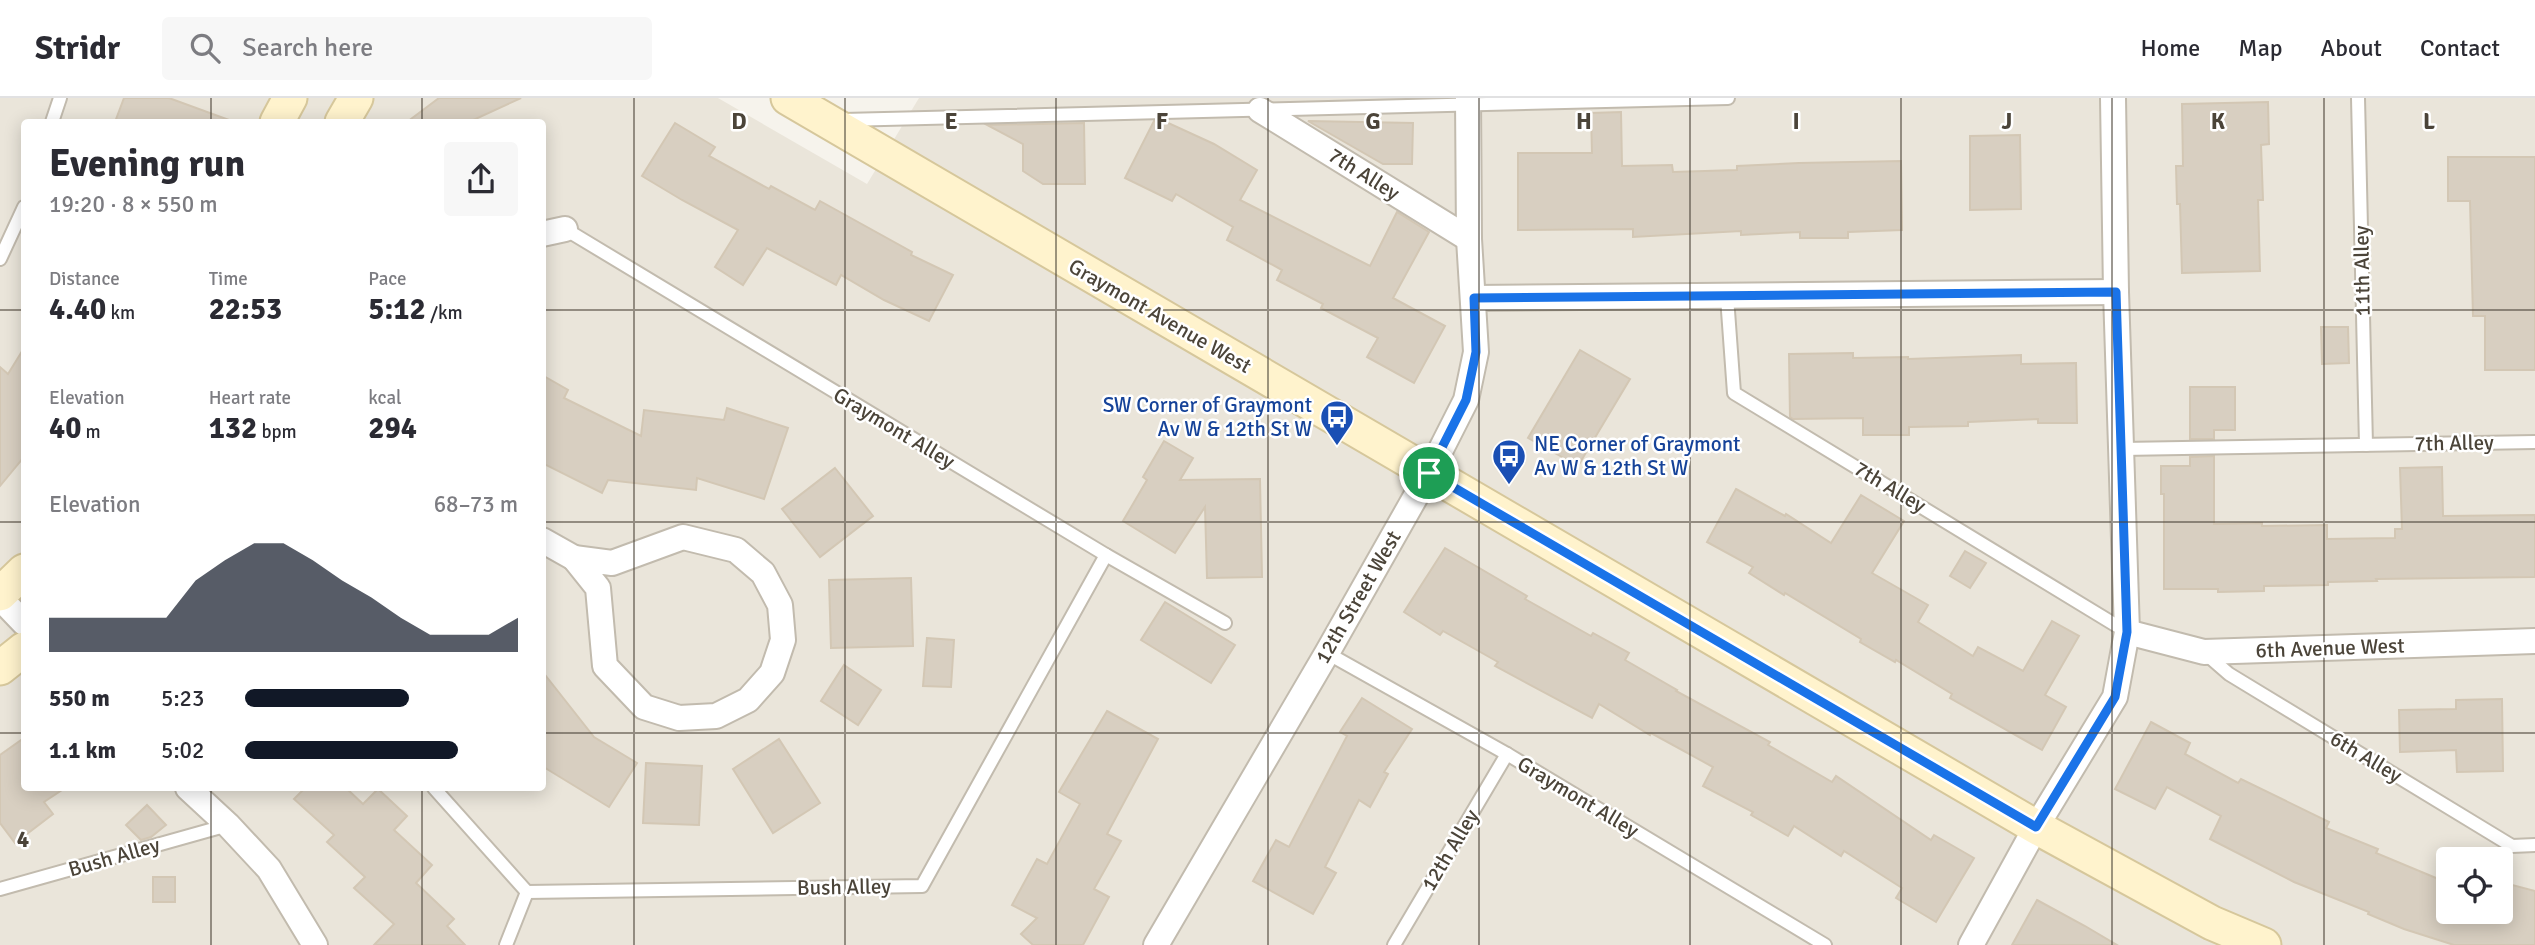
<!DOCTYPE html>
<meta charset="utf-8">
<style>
:root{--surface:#fff;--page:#f7f7f7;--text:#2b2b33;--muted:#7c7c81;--line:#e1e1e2;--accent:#111827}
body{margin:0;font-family:Signika,sans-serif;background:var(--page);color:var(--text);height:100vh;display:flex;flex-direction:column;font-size:26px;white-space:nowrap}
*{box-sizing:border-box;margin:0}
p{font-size:23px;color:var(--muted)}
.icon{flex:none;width:38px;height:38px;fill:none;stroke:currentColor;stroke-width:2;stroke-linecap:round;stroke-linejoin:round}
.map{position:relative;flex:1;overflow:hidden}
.details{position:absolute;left:21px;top:21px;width:525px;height:672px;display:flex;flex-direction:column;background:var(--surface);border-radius:7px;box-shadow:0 4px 18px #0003}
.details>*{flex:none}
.tools{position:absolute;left:2436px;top:749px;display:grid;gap:14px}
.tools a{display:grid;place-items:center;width:77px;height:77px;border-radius:7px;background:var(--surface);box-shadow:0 4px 18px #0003;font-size:35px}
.pin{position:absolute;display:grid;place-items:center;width:60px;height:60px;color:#fff;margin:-30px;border:4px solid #fff;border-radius:50%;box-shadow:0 2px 7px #0007}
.round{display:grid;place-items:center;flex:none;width:74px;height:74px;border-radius:7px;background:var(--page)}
.headline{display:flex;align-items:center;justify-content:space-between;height:119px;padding:0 28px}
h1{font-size:38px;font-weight:800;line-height:52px}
.metrics{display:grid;grid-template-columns:repeat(3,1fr);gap:10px;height:119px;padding:7px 28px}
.metrics div{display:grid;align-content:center}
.metrics b{font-size:30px;font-weight:800}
.metrics small{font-size:19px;font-weight:400}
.metrics p{font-size:19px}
.chart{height:196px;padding:14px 28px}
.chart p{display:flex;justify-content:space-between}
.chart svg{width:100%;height:126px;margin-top:7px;fill:var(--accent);opacity:.7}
ul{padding:0 28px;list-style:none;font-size:23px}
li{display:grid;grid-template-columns:112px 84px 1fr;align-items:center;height:52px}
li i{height:18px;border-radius:9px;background:var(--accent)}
header{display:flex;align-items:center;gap:42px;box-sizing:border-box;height:98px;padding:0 35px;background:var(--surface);border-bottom:2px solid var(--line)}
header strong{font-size:33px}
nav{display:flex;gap:38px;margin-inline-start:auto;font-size:24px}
.search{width:490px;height:63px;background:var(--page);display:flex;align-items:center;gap:18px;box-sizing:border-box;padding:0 24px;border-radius:7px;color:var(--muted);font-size:26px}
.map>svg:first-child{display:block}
</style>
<header>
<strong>Stridr</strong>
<div class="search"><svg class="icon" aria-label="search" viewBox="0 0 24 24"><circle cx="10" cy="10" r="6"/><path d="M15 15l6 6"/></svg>Search here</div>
<nav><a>Home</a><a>Map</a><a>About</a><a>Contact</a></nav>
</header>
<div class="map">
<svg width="2535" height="847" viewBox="0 0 2535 847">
<rect width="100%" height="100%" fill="#f6f3ec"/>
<path fill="#eae5da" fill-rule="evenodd" d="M0,0H718L867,86L919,0H2535V847H0ZM24,24H542V690H24ZM2448,761H2501V814H2448Z"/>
<g fill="#d8cfc1" stroke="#d3c7b4" stroke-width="2">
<polygon points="124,0 169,0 229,22 229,24 115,24"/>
<polygon points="439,0 521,0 469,24 407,24"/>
<polygon points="2268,4 2269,46 2261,47 2263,102 2258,102 2260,173 2182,175 2180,106 2177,106 2176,68 2183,68 2182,6"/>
<polygon points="1621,14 1622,68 1672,67 1673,74 1737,72 1737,68 1799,65 1901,63 1902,132 1848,134 1848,140 1800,140 1800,134 1741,137 1741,133 1633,139 1633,131 1518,132 1518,55 1592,55 1591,15"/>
<polygon points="1154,23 1164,23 1214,46 1257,72 1240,102 1370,168 1397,114 1429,134 1393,200 1445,228 1414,285 1367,259 1378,240 1321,210 1323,206 1277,182 1282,172 1227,142 1233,129 1176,96 1172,103 1125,80"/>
<polygon points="1308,23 1413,25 1412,66 1383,66"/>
<polygon points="675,25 715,49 709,58 769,91 771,88 815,112 820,103 912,154 911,157 953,177 929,223 884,202 841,177 836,187 767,150 743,187 715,169 738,132 682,102 642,78"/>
<polygon points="1084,25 1085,86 1043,86 1023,73 1023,46 987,27"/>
<polygon points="2020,37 2021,111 1970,112 1970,38"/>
<polygon points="2448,59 2535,59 2535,272 2485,272 2485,218 2473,218 2470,103 2448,103"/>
<polygon points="2321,229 2348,229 2349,265 2322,266"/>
<polygon points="24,250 24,359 0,388 0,269 8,276"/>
<polygon points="1580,252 1630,281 1578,368 1528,340"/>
<polygon points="1853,255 1853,260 1908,259 1908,261 2021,257 2021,266 2076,265 2077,325 2038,325 2038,321 1968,324 1968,328 1909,329 1909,337 1863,337 1863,320 1793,321 1790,319 1789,256"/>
<polygon points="542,277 568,292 564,300 641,338 644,312 724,322 727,310 788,330 764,401 697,380 696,392 608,382 602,395 542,365"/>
<polygon points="2190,289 2235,289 2235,332 2214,332 2214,341 2190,341"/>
<polygon points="1164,343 1193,360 1180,382 1260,381 1262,479 1207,480 1205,409 1175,455 1123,423 1147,382 1143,379"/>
<polygon points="2214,358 2214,426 2262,425 2262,428 2327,427 2327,441 2395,440 2395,431 2402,431 2400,370 2442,369 2443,418 2535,417 2535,479 2376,481 2377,483 2328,484 2328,487 2264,488 2264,493 2218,494 2218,491 2164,491 2164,396 2161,396 2161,368 2190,368 2190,359"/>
<polygon points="835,370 873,418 820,459 782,411"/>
<polygon points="1736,391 1785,418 1786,416 1831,445 1861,397 1904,423 1872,475 1928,507 1918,524 1973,558 1978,549 2023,573 2052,523 2079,538 2045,597 2066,609 2042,652 1950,600 1952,596 1896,562 1895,564 1860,544 1861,541 1785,495 1784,497 1749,475 1753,469 1707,444"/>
<polygon points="1445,450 1527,498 1525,501 1591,538 1593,535 1629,555 1625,562 1677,592 1676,593 1770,644 1768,647 1832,684 1836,678 1931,742 1934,737 1974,760 1936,824 1896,800 1902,790 1844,753 1841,758 1794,728 1788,738 1751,717 1753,714 1703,688 1713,669 1651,635 1650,637 1599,606 1592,620 1495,568 1498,564 1443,533 1440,537 1404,514"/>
<polygon points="1965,453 1986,465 1970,490 1950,478"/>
<polygon points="911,480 913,548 831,550 829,482"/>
<polygon points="1165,504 1235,547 1211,585 1141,542"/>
<polygon points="927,540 954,542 951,589 923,588"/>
<polygon points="844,567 881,592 858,627 821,603"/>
<polygon points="542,573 594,639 637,665 609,709 542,668"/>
<polygon points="1362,600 1412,631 1384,674 1388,676 1370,709 1359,702 1325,769 1336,775 1313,816 1253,783 1276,742 1289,749 1347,638 1340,634"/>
<polygon points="2502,601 2503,673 2457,674 2456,652 2400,654 2399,612 2456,611 2456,602"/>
<polygon points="1107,613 1158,641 1107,736 1121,743 1094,791 1109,799 1083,847 1033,847 1021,836 1037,820 1012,807 1037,761 1047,766 1080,706 1059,694"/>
<polygon points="2151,624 2190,645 2185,656 2238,685 2241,681 2329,724 2326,730 2378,751 2376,755 2448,785 2448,814 2501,814 2501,784 2535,793 2535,847 2454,847 2404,831 2368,816 2369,814 2294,784 2210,741 2221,718 2167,689 2155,711 2115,691"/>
<polygon points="24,640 24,690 65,690 44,704 53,716 15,745 0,725 0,657"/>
<polygon points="779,641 820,705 773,735 733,671"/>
<polygon points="646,665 702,668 699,727 643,725"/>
<polygon points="305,690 346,690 363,706 378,691 407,718 394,732 432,767 416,785 454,821 447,828 465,847 374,847 394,826 354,790 365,779 327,744 334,737 294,701"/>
<polygon points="147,707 166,727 151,739 141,742 126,727"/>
<rect x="153" y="779" width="22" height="25"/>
<polygon points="2037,802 2085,828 2117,847 2012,847"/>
</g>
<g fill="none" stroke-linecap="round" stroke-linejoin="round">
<g stroke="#c2bbae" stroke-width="16">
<g id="lane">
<polyline points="2358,0 2366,347"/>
<polyline points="843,22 1728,0"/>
<polyline points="52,24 60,0"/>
<polyline points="565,131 1106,457 1225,525"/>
<polyline points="0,161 24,109"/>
<polyline points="1727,199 1734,295 2127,534"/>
<polyline points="2122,351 2535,344"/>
<polyline points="1327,555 1507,656 1825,847"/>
<polyline points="2206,556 2229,576 2512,748 2535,747"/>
<polyline points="434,690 527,794 922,788 1106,457"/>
<polyline points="0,791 228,727"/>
<polyline points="506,847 527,794"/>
<polyline points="1394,847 1507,656"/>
</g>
</g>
<g stroke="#c2bbae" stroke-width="28">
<g id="street">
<polyline points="1260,12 1469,141"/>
<polyline points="542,136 565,131"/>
<polyline points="1474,200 2116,194"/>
<polygon points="683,439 736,452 763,475 780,507 783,542 772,575 748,602 716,618 679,620 644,609 605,568 598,490 574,460 612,465"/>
<polyline points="542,442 574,460"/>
<polyline points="0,500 24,525"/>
<polyline points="2127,534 2204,554 2535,543"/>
<polyline points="188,690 228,727 269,771 315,847"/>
<polyline points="1156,847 1327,555 1429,375 1466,302 1476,254 1469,141 1468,0"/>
<polyline points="1971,847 2036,729 2115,599 2127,534 2116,194 2113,0"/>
</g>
</g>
<g stroke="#d6c79b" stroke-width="37">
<g id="secondary">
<polyline points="788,0 2036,729 2212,825 2264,847"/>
<polyline points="277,24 290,0"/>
<polyline points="342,24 356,0"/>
<polyline points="0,496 24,473"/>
<polyline points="0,570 24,551"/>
</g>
</g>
<use href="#lane" stroke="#fff" stroke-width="12"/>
<use href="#street" stroke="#fff" stroke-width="24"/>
<use href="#secondary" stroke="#fff3cd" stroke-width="33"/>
</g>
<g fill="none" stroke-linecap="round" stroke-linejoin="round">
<g stroke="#fff" stroke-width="14">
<polygon id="route" points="2116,194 2127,534 2115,599 2036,729 1429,375 1466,302 1476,254 1474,200"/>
</g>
<use href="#route" stroke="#1a73e8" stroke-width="9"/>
</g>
<path fill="none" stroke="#4b4439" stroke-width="2" stroke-opacity="0.55" d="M211,0V24M422,0V24M634,0V847M845,0V847M1056,0V847M1268,0V847M1479,0V847M1690,0V847M1901,0V847M2112,0V847M2324,0V847M0,212H24M542,212H2535M0,424H24M542,424H2535M0,635H24M542,635H2535M211,690V847M422,690V847"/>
<defs>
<g id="bus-pin" transform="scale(1.75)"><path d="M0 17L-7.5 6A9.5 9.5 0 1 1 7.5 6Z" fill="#1a4fb4" stroke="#fff"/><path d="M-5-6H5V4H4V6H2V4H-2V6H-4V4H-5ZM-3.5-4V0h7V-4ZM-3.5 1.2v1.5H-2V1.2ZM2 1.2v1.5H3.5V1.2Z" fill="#fff"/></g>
</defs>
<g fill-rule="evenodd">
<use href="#bus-pin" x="1337" y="319"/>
<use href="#bus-pin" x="1509" y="358"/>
</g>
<g text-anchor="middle" stroke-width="5" stroke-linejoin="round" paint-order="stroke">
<g font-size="21" fill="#4b4439" stroke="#fff">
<text transform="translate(1364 76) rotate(32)" y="7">7th Alley</text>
<text transform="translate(2362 173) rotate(-91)" y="7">11th Alley</text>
<text transform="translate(1160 218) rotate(30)" y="7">Graymont Avenue West</text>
<text transform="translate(894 330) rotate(31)" y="7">Graymont Alley</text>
<text transform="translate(2454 345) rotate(-1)" y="7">7th Alley</text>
<text transform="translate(1890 389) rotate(31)" y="7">7th Alley</text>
<text transform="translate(1358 499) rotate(-60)" y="7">12th Street West</text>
<text transform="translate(2330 550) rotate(-2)" y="7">6th Avenue West</text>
<text transform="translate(2366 659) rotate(31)" y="7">6th Alley</text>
<text transform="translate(1578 699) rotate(31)" y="7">Graymont Alley</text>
<text transform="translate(1450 752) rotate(-59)" y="7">12th Alley</text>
<text transform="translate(114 759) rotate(-16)" y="7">Bush Alley</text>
<text transform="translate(844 789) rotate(-1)" y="7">Bush Alley</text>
</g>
<g font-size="21" fill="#164399" stroke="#fff" text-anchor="end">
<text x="1312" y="314">SW Corner of Graymont<tspan x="1312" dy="24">Av W &amp; 12th St W</tspan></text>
<text x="1534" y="353" text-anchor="start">NE Corner of Graymont<tspan x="1534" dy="24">Av W &amp; 12th St W</tspan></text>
</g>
</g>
<g font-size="23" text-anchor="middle" font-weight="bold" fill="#4b4439" stroke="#fff" stroke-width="5" stroke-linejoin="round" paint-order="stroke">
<text x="739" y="31">D</text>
<text x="951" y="31">E</text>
<text x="1162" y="31">F</text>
<text x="1373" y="31">G</text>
<text x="1584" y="31">H</text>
<text x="1796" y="31">I</text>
<text x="2007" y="31">J</text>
<text x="2218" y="31">K</text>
<text x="2429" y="31">L</text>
<text x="23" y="749">4</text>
</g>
</svg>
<div class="tools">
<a><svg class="icon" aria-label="locate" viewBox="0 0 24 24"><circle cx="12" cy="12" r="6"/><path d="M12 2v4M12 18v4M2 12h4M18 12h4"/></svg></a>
</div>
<div class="pin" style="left:1429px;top:375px;background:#1e9e55"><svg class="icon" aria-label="arrive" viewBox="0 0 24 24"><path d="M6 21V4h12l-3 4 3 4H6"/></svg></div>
<section class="details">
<div class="headline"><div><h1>Evening run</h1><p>19:20 · 8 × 550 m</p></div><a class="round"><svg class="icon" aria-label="share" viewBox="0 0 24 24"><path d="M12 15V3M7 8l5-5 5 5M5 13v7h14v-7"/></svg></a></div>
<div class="metrics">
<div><p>Distance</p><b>4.40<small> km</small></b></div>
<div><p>Time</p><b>22:53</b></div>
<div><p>Pace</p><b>5:12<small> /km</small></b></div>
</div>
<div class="metrics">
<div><p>Elevation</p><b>40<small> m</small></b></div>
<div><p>Heart rate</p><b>132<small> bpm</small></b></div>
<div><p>kcal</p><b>294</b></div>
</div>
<div class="chart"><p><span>Elevation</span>68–73 m</p>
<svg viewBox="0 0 160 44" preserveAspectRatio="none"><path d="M0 44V32L10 32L20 32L30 32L40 32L50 19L60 12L70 6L80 6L90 12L100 19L110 25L120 32L130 38L140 38L150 38L160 32V44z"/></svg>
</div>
<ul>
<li><b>550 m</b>5:23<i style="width:60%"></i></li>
<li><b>1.1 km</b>5:02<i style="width:78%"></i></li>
</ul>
</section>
</div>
